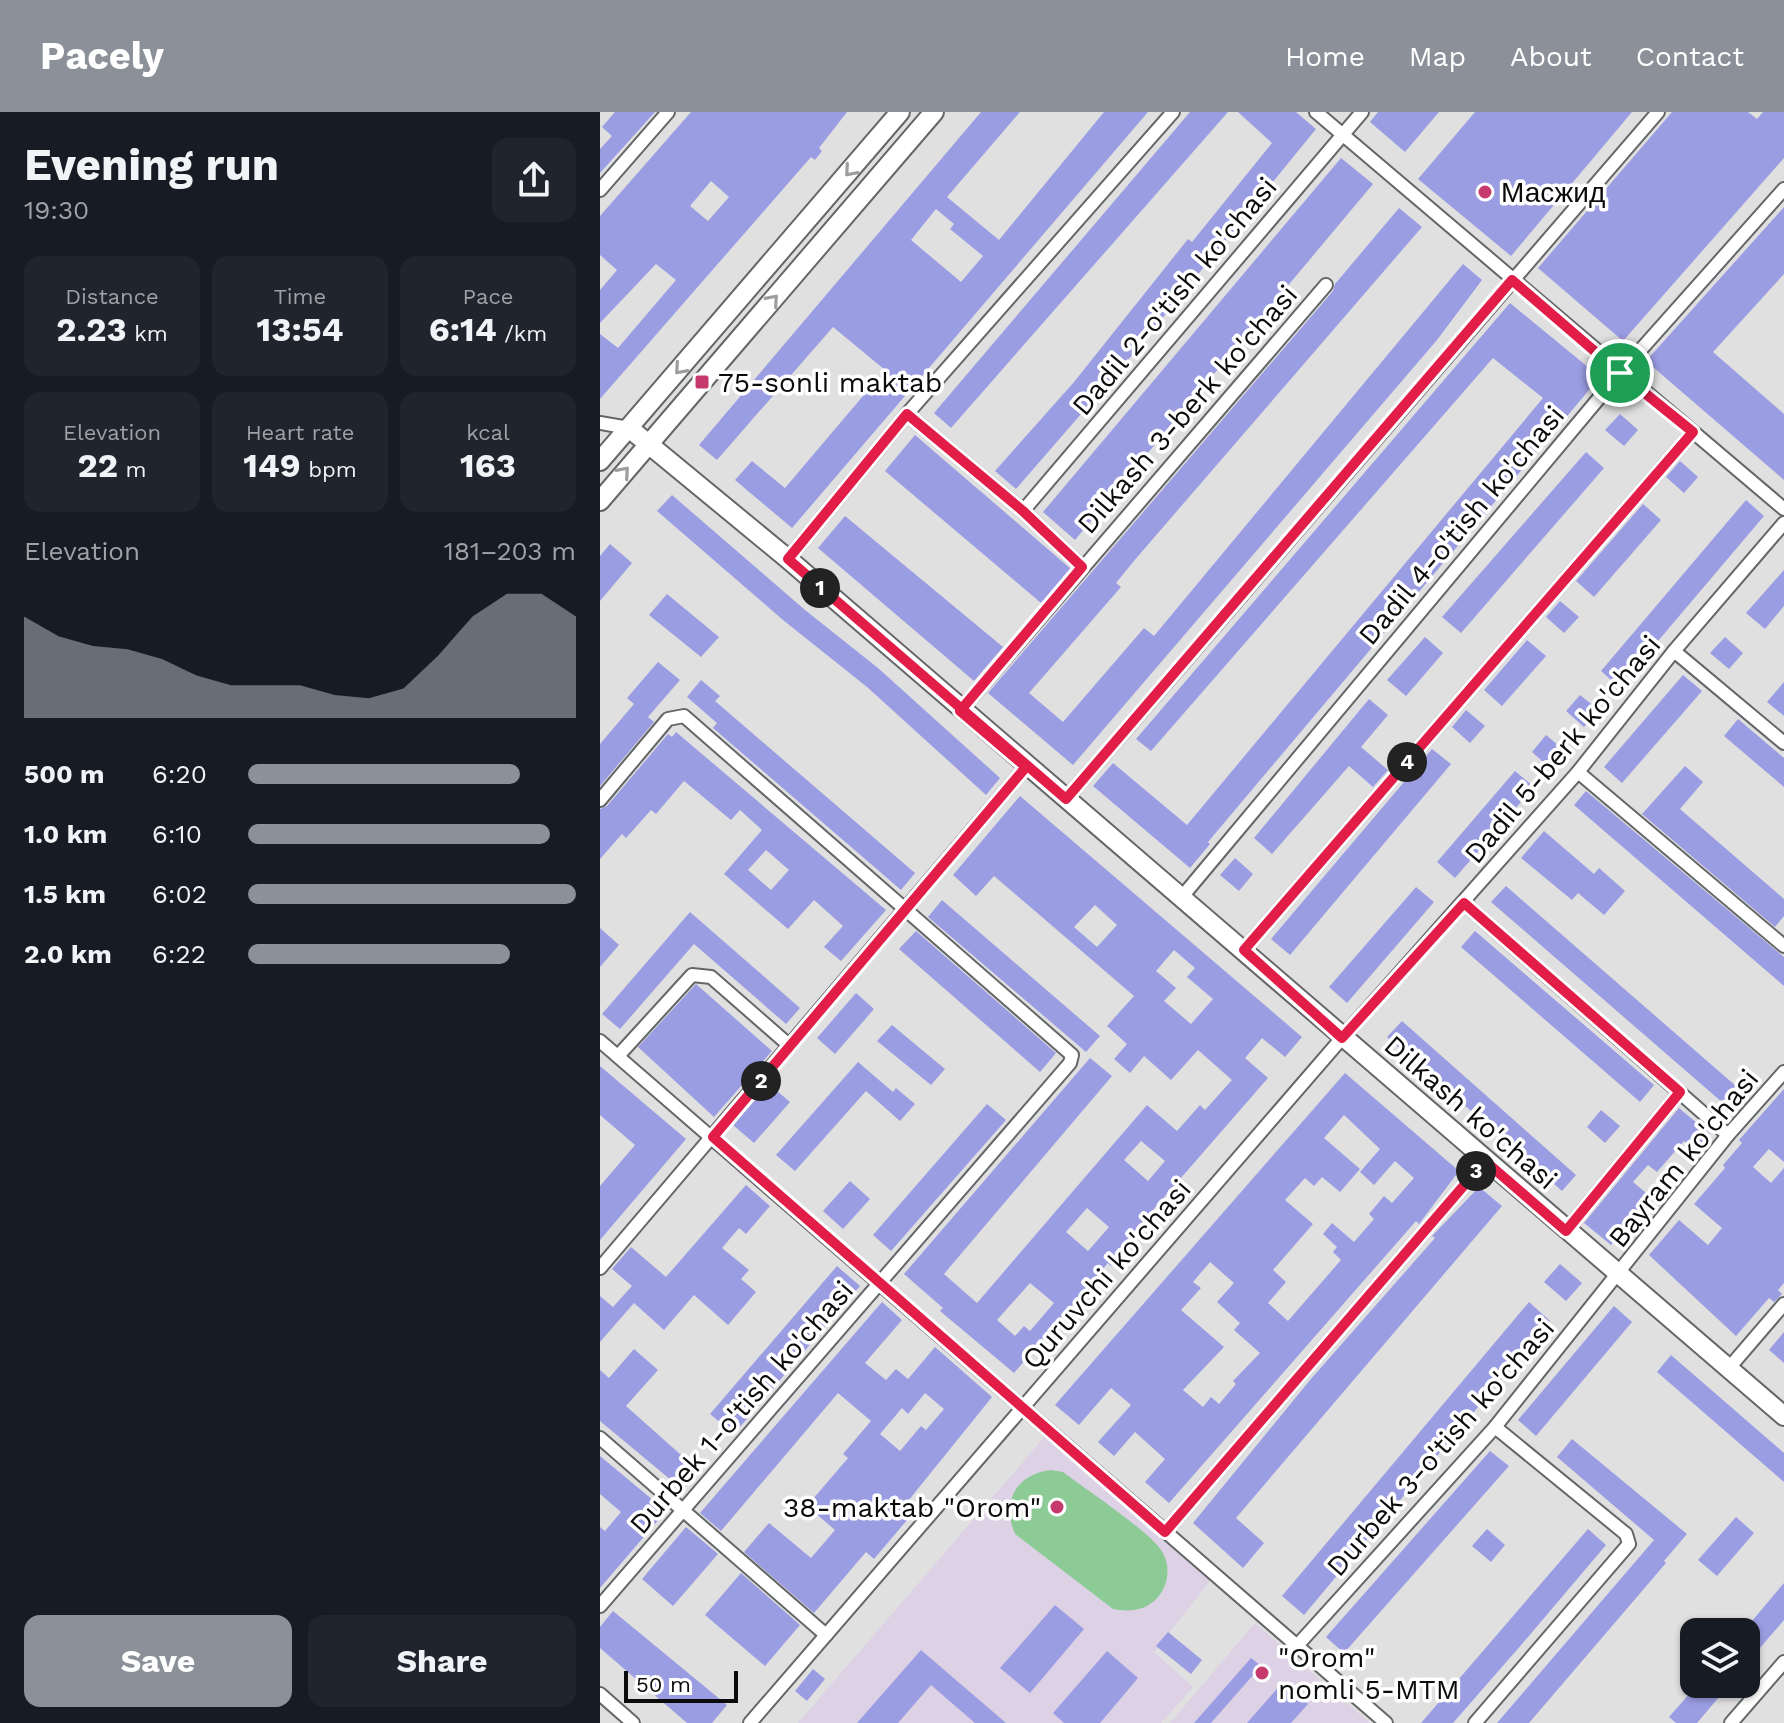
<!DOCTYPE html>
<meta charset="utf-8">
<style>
:root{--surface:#171b24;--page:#20242c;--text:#f1f3f6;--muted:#9ea1a6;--accent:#8c9099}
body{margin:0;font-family:"Work Sans",sans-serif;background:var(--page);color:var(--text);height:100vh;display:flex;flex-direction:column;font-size:30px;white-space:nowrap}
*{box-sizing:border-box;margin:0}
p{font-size:26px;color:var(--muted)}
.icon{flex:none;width:44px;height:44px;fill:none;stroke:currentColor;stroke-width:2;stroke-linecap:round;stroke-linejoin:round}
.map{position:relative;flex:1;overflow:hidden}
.side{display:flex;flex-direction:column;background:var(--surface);width:600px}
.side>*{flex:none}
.fabs{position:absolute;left:1080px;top:1506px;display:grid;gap:16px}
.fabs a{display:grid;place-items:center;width:80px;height:80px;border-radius:16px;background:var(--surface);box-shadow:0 2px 6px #0004;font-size:40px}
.scale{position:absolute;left:24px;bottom:20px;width:114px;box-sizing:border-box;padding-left:8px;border:4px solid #0b0b0c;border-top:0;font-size:22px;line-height:28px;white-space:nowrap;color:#0b0b0c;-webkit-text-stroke:6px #fff;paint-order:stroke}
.pin{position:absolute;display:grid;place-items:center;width:68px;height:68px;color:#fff;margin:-34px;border:4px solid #fff;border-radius:50%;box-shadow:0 2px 8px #0007}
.km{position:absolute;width:40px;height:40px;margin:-20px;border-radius:50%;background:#222;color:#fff;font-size:22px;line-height:40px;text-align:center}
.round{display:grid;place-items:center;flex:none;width:84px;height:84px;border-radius:16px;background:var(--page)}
.overview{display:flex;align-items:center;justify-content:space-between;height:136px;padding:0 24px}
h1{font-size:44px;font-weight:700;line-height:60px}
.metrics{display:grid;grid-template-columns:repeat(3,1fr);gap:12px;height:136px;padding:8px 24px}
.metrics div{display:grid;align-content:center;border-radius:16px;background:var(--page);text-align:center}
.metrics b{font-size:34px;font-weight:700}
.metrics small{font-size:22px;font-weight:400}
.metrics p{font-size:22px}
.chart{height:224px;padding:16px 24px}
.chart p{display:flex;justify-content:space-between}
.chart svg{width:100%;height:144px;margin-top:8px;fill:var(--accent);opacity:.7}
.cta{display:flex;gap:16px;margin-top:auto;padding:16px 24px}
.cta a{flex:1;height:92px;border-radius:16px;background:var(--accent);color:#fff;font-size:32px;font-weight:700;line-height:92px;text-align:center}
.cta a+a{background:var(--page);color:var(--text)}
ul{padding:0 24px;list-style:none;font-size:26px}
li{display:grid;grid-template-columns:128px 96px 1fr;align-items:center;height:60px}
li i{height:20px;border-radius:10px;background:var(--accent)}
header{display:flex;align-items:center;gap:48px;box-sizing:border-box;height:112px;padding:0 40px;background:var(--accent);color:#fff}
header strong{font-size:38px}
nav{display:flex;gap:44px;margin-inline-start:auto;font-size:28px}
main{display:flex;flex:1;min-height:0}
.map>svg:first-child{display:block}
</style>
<header>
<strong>Pacely</strong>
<nav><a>Home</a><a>Map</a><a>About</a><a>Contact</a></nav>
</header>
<main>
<section class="side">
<div class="overview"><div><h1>Evening run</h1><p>19:30</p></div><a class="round"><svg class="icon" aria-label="share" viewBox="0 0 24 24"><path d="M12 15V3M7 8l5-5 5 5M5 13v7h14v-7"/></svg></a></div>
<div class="metrics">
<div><p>Distance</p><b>2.23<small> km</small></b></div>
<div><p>Time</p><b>13:54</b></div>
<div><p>Pace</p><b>6:14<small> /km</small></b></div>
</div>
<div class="metrics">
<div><p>Elevation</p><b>22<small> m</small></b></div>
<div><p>Heart rate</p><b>149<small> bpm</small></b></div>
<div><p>kcal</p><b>163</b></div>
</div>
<div class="chart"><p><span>Elevation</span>181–203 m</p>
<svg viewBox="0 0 160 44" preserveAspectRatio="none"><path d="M0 44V13L10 19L20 22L30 23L40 26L50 31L60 34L70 34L80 34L90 37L100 38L110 35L120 25L130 13L140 6L150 6L160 13V44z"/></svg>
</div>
<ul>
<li><b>500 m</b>6:20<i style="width:83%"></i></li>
<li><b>1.0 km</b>6:10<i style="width:92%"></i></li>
<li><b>1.5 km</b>6:02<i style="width:100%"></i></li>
<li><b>2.0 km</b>6:22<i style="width:80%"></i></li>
</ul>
<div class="cta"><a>Save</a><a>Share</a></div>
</section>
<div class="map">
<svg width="1184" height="1611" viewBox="0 0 1184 1611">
<rect width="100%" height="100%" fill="#e0e0e1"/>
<g fill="#ddd1e5">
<polygon points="447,1322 611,1468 554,1540 593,1575 561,1611 198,1611"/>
<polygon points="655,1511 770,1611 570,1611"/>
</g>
<path fill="#8ccb96" d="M451,1358L463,1360C484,1376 550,1420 561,1438C571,1452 569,1472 558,1485C546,1499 530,1500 513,1497L415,1422C401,1390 416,1362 451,1358Z"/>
<g fill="#9b9de3" fill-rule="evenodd">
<polygon points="15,0 55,0 0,61 0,37 12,24 2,15"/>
<path d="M91,0H247L219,36L222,39L215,48L211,45L0,287V222L18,236L76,168L56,152L0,211V178L17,158L0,143V104ZM111,69L129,85L108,109L90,94Z"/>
<path d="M381,0H420L347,85L399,128L504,0H548L192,416L135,368L152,349L185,376L285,258L233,215L117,348L99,333ZM336,97L354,112L350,117L383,144L361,170L311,128Z"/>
<polygon points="590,0 628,0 351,316 334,301"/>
<polygon points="638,0 696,0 716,17 534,241 416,377 395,359 474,270 588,127 592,130 672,31"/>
<polygon points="778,0 839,0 805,40 770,10"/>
<polygon points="875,0 1032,0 911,144 818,67"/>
<polygon points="1072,0 1148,0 1157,7 1163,0 1184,0 1184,46 1023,229 938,156"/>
<polygon points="741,46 773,72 475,428 443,400"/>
<polygon points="1184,95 1184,162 1113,240 1184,302 1184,368 1046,249"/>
<polygon points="799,96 822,115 533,450 516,471 521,475 429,581 463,610 544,516 554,524 863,152 882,168 837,228 473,653 388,581 733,179 735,172"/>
<polygon points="910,191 1000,265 608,730 610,732 590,756 493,674 513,651 587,713 943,286 893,246 551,639 536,627"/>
<polygon points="1020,302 1038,318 1024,334 1005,318"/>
<polygon points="315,323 471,457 441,491 285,359"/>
<polygon points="986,340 1004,356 861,521 842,505"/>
<polygon points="1080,349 1098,365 1084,381 1066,365"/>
<polygon points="72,383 205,498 278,556 400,666 386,683 267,575 183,508 57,399"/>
<polygon points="1146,388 1164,404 1019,575 1001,559"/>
<polygon points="1043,392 1061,408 994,485 976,469"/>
<polygon points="245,404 403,535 374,569 218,436"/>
<polygon points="10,432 32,451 0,489 0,444"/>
<polygon points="1184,458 1184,494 1165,517 1146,501"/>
<polygon points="67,482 119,525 101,545 49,503"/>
<polygon points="960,489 979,505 964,521 946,505"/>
<polygon points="825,525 843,541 806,584 787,568"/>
<polygon points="1125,525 1143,541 1129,557 1110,541"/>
<polygon points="927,528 946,544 902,594 884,578"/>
<polygon points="58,550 80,568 48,605 54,610 0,674 0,632 34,592 27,586"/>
<polygon points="1083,563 1102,579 1022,671 1004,655"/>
<polygon points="101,568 120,584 115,589 315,761 301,778 113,616 117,611 87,585"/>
<polygon points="1184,570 1184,604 1167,590"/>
<polygon points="980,583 999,598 984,615 966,599"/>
<polygon points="769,587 788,603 761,635 788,658 773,675 749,654 672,742 654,726"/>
<polygon points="866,598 885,614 870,631 852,615"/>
<polygon points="1138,607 1184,646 1184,675 1124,624"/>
<path d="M76,620L286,798L241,849L224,835L243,814L214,788L188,817L124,762L162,718L140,698L131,708L84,669L56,702L51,698L26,726L22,722L0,747V697L7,694L68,622L72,625ZM166,738L189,758L171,778L148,758Z"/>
<polygon points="946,623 965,639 950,656 932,640"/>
<polygon points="832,637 851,652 690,843 671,827"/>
<polygon points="1085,654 1103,670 1080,697 1184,787 1184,804 1175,815 1042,702"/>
<polygon points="915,659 934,675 855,766 837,750"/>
<polygon points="986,679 1184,845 1184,874 974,693"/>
<path d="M420,684L702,925L685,945L662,926L645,946L668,966L526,1129L530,1133L511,1154L508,1151L414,1261L340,1199L343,1196L304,1162L490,946L512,964L344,1162L377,1191L547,993L577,1019L600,993L605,998L632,968L598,938L571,968L544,944L530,961L514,947L527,932L507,914L534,884L394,764L376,784L353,763ZM495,793L517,813L497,835L474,815ZM574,838L595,856L587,865L613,887L591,912L564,889L576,876L556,859ZM541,1029L565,1049L548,1069L524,1048ZM487,1096L509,1115L488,1139L466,1120ZM430,1171L454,1191L430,1219L424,1214L415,1224L397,1208Z"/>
<polygon points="944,719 994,762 999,756 1025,779 1004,803 978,781 972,788 921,746"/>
<polygon points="635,746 653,762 639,779 620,763"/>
<polygon points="906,774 1137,975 1123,991 891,790"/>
<polygon points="816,775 834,790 747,891 729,875"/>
<polygon points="342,788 500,924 486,940 328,805"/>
<polygon points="90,800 200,896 186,912 94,832 20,917 2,902"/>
<polygon points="0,816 19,833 0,855"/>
<polygon points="316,819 456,941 440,960 299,837"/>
<polygon points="875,819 1054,973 1040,990 861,835"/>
<polygon points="96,872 172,939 114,1005 38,935"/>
<polygon points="256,881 274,897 235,942 217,926"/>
<polygon points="802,909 976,1063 962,1079 787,925"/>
<polygon points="292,913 345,957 331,973 277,929"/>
<polygon points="258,950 293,980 296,976 315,992 300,1009 266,979 195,1059 176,1043"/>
<polygon points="0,954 86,1027 0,1128 0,1074 35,1033 0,1003"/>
<path d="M745,961L859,1059L819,1112L816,1109L569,1391L545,1370L565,1347L535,1320L514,1344L498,1330L531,1293L511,1276L479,1313L455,1293ZM744,1003L780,1037L760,1060L774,1073L795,1049L814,1066L792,1091L784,1084L769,1102L774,1107L754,1130L732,1111L723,1122L737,1135L733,1140L741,1148L688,1209L668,1191L686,1170L673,1158L713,1112L685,1088L705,1066L714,1074L722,1065L740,1080L760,1057L724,1026ZM610,1150L634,1171L617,1190L640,1211L634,1218L660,1241L633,1269L636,1272L619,1292L611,1285L603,1295L583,1278L624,1235L581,1198L601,1176L593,1170Z"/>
<polygon points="169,972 190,990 154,1031 133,1013"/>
<polygon points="1184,977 1184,1050 1169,1037 1153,1055 1171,1071 1184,1056 1184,1171 1178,1178 1182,1182 1174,1190 1169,1186 1136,1224 1049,1143 1079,1108 1108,1133 1122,1116 1094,1092 1125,1056 1123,1053 1142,1031 1139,1028"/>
<polygon points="387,992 406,1008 291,1139 273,1123"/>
<polygon points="1079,996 1110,1022 1096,1039 1084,1029 1057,1060 1048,1053 1033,1070 1051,1085 1011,1133 984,1111"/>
<polygon points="1001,998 1020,1014 1005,1031 987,1015"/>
<polygon points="250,1069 270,1087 243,1117 223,1099"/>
<polygon points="146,1073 170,1094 146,1122 139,1116 122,1136 149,1158 141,1167 156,1180 128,1213 94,1183 64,1218 34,1191 0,1230 0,1184 13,1195 32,1174 12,1157 31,1135 66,1165"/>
<polygon points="879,1075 902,1094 636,1406 664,1431 643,1456 593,1411 710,1268 835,1126 832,1124"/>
<polygon points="960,1152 982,1171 966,1189 944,1170"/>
<polygon points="237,1154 260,1174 134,1322 110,1302"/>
<path d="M282,1190L302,1208L265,1251L286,1268L296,1257L308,1267L335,1235L392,1285L304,1394L313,1401L274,1447L266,1440L214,1501L144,1440L169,1411L211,1446L235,1418L207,1394L248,1346L243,1342L271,1309L238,1281L121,1419L100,1401ZM325,1281L344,1297L326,1318L321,1314L300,1339L280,1322L302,1296L308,1302Z"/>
<polygon points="929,1190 950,1209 704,1503 682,1484"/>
<polygon points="1014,1194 1032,1210 936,1324 918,1308"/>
<polygon points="1184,1220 1184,1251 1169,1238"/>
<polygon points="34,1237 58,1258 26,1294 99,1359 83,1378 0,1309 0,1258 9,1266"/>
<polygon points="1071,1243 1184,1341 1184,1370 1057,1260"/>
<polygon points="972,1327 1087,1422 1064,1449 1066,1451 929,1611 897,1611 1054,1428 957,1345"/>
<polygon points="890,1339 909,1354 744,1541 726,1525"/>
<polygon points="0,1344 66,1399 0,1476 0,1415 5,1419 21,1400 0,1382"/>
<polygon points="1136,1405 1154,1421 1117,1464 1098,1448"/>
<polygon points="86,1415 118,1442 73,1494 42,1467"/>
<polygon points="887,1417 905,1433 891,1450 872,1434"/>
<polygon points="988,1417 1006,1433 922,1532 853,1611 821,1611"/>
<polygon points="141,1461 200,1513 165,1554 105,1503"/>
<polygon points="1184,1471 1184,1508 1146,1552 1146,1516"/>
<polygon points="455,1493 484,1517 430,1581 400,1556"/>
<polygon points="13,1499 127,1593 112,1611 87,1611 0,1536 0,1515"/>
<polygon points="568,1520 602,1548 591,1562 556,1534"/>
<polygon points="321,1538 406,1611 375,1611 331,1573 298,1611 257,1611"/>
<polygon points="507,1539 538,1566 500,1611 464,1611 453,1601"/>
<polygon points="651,1546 661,1554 611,1611 594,1611"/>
<polygon points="213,1557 225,1567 207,1589 195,1579"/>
<polygon points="683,1570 708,1592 691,1611 647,1611"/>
<polygon points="1098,1572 1130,1572 1097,1611 1076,1611 1069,1605"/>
</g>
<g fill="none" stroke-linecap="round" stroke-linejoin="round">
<g stroke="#656667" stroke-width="16">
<g id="street">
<polyline points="716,0 1184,397"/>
<polyline points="0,78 68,0"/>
<polyline points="307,302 423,399 482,455"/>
<polyline points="0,311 29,316"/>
<polyline points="423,399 762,0"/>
<polyline points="188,447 307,302 573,0"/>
<polyline points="1074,539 1184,631"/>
<polyline points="360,599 726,173"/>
<polyline points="978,660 1184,834"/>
<polyline points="466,687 1058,0"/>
<polyline points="0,688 68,607 84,604 472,943 470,951 0,1494"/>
<polyline points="581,786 1020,261 1184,77"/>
<polyline points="864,791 1128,1023"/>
<polyline points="644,838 1093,320"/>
<polyline points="0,929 786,1611"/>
<polyline points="18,944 92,863 111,865 190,934"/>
<polyline points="966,1119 1080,980"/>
<polyline points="0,1156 426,655"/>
<polyline points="1129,1256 1184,1192"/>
<polyline points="0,1326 226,1523"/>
<polyline points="565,1420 885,1049"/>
<polyline points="695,1536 895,1315 1128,1023 1184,960"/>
<polyline points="0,1582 33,1611"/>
<polyline points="150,1611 742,926 978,660 1074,539 1184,411"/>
<polyline points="875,1611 1029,1432 1026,1422 895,1315"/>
<polyline points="1131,1611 1184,1550"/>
</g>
</g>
<g stroke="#656667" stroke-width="22">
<g id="secondary">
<polyline points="29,316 188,447 1184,1304"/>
<polyline points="0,349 300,0"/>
<polyline points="0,389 334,0"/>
</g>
</g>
<use href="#street" stroke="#fff" stroke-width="12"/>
<use href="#secondary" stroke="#fff" stroke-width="18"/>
</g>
<defs><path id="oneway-chevron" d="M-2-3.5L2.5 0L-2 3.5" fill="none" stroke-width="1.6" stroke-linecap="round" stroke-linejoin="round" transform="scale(2)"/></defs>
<g stroke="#9d9d9e">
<use href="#oneway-chevron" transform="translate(250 59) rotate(131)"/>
<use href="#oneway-chevron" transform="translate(173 188) rotate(-49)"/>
<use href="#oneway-chevron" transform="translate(80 257) rotate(131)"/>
<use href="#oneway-chevron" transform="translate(24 360) rotate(-49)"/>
</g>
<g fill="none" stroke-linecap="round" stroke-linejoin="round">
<g stroke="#fff" stroke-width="16">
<polyline id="route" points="1020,261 912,168 466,687 188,447 307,302 423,399 482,455 360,599 426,655 113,1025 565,1420 885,1049 966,1119 1080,980 864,791 742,926 644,838 1093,320 1020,261"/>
</g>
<use href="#route" stroke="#e11d48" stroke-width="10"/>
</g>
<g fill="#c5396c" stroke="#fff" stroke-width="3">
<circle cx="885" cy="80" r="8"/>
<rect x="94" y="262" width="16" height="16" rx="4"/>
<circle cx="457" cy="1395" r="8"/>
<circle cx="662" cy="1561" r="8"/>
</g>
<g text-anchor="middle" stroke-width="7" stroke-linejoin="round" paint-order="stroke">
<g font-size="28" fill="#0b0b0c" stroke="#fff" text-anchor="start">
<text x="901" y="90">Масжид</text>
<text x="118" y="280">75-sonli maktab</text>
<text x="441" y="1405" text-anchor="end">38-maktab "Orom"</text>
<text x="678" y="1555">"Orom"<tspan x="678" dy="32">nomli 5-MTM</tspan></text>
</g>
<g font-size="28" fill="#0b0b0c" stroke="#fff">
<text transform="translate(574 184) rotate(-50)" y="10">Dadil 2-o'tish ko'chasi</text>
<text transform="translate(587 297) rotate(-49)" y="10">Dilkash 3-berk ko'chasi</text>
<text transform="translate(861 413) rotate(-50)" y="10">Dadil 4-o'tish ko'chasi</text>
<text transform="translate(962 637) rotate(-50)" y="10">Dadil 5-berk ko'chasi</text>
<text transform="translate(871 1000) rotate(41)" y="10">Dilkash ko'chasi</text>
<text transform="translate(1083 1046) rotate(-51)" y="10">Bayram ko'chasi</text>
<text transform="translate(506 1162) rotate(-49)" y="10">Quruvchi ko'chasi</text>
<text transform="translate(141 1295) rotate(-49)" y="10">Durbek 1-o'tish ko'chasi</text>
<text transform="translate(840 1335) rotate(-49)" y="10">Durbek 3-o'tish ko'chasi</text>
</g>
</g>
</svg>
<div class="fabs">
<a><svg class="icon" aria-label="layers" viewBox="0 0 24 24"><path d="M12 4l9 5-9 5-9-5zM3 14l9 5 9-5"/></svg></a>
</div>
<div class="scale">50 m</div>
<div class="pin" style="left:1020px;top:261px;background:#1e9e55"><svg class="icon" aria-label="arrive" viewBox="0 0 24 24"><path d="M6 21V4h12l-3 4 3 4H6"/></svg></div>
<b class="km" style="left:220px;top:476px">1</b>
<b class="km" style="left:161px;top:969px">2</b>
<b class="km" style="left:876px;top:1059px">3</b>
<b class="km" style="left:807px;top:650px">4</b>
</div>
</main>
